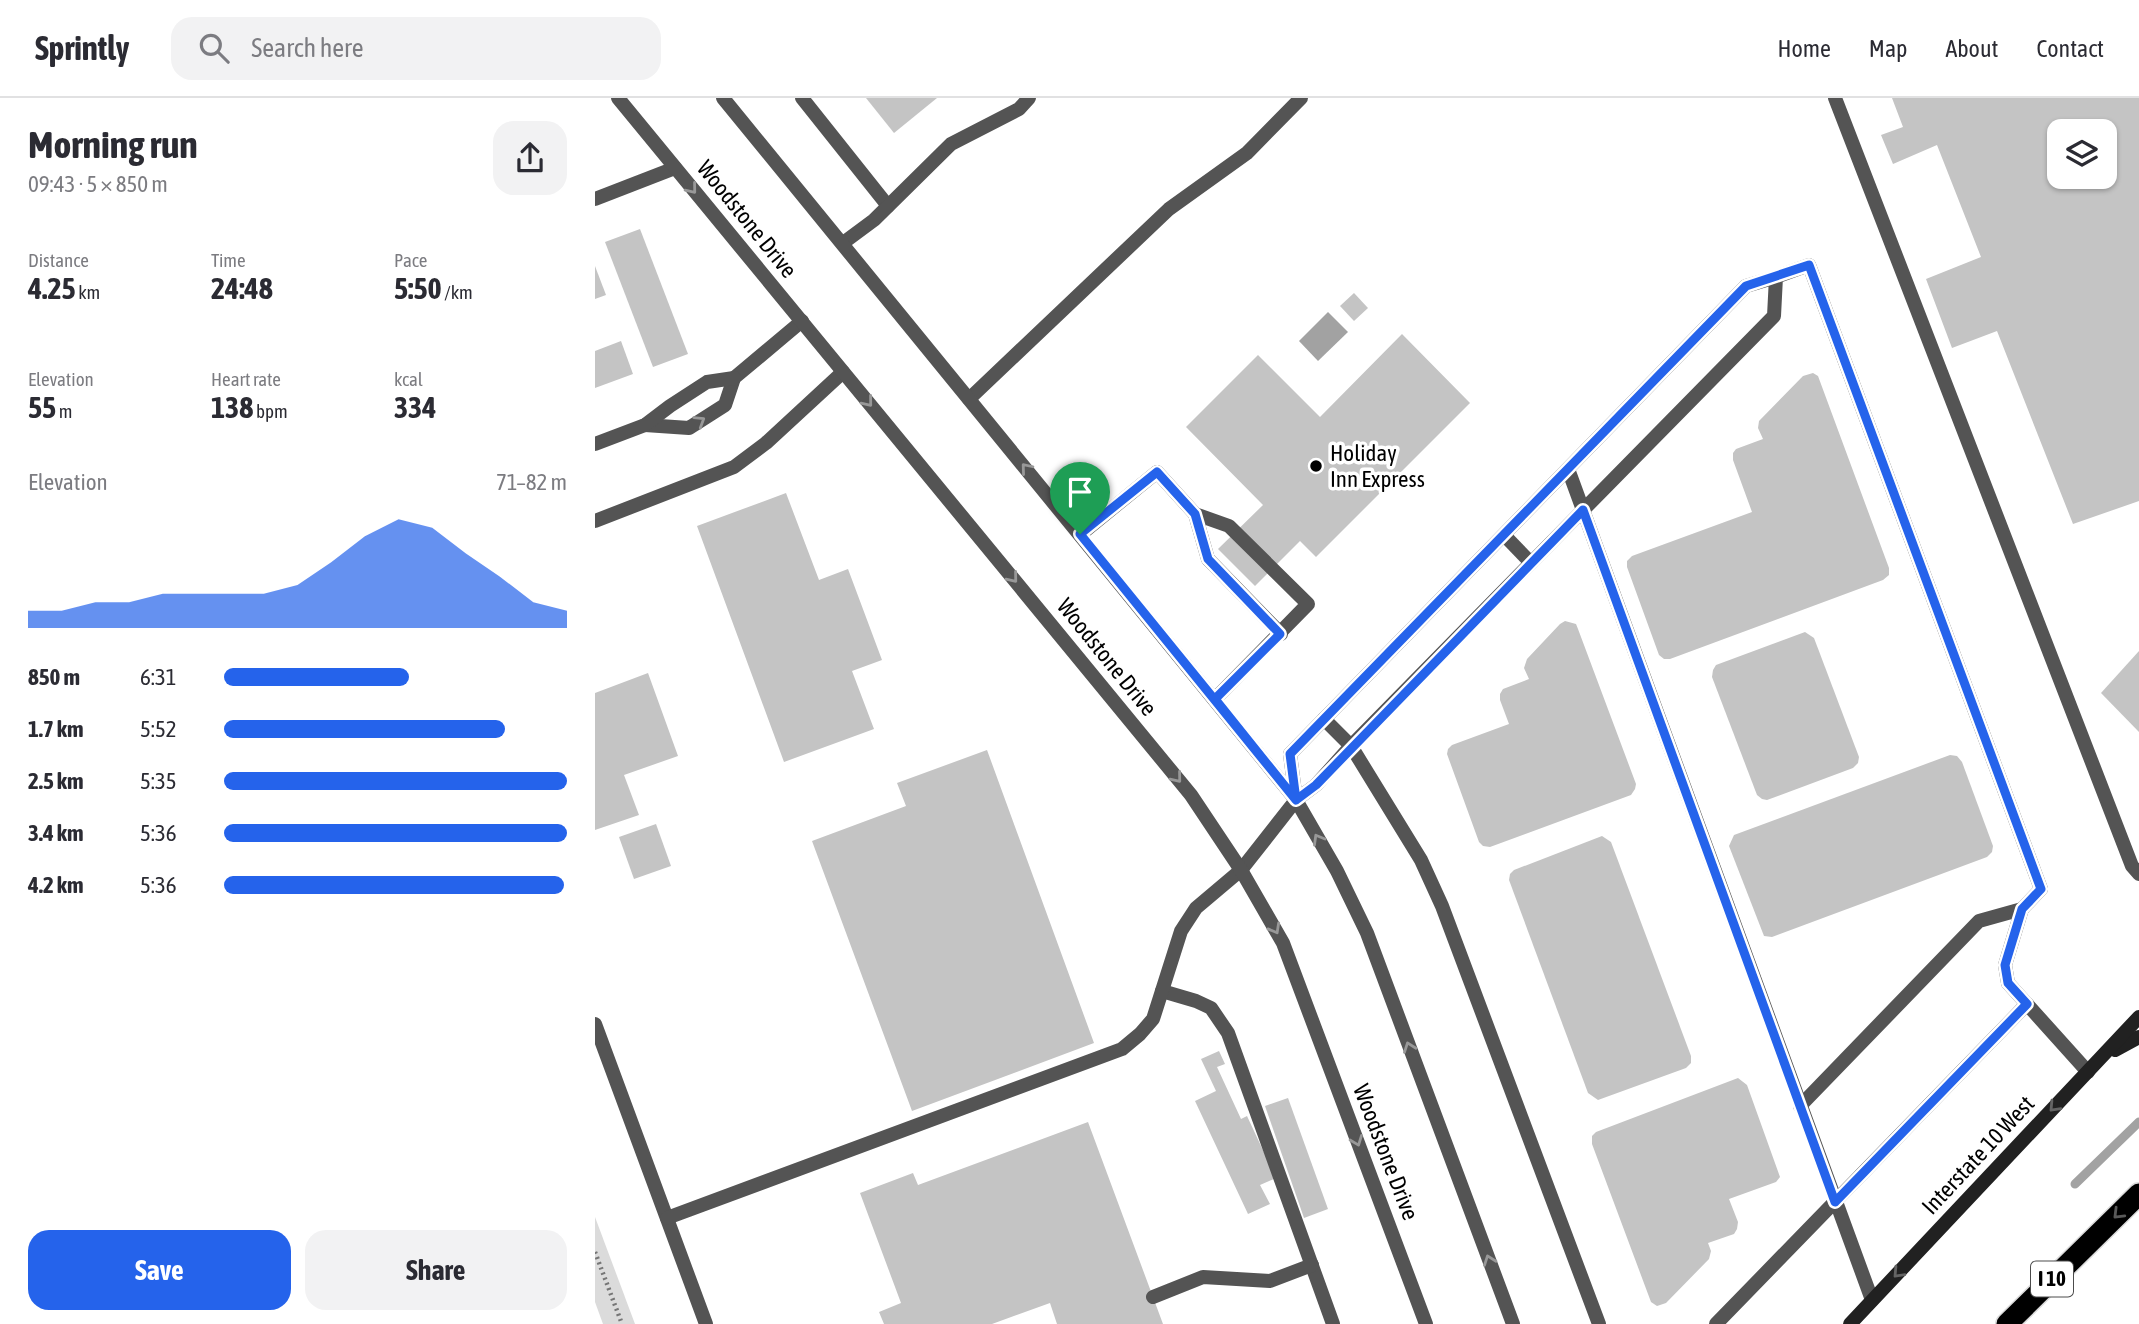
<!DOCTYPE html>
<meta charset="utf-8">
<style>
:root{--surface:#fff;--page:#f2f2f3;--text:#2b2b33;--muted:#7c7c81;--line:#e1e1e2;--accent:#2563eb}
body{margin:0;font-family:"Asap Condensed",sans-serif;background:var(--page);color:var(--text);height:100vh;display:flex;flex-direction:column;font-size:26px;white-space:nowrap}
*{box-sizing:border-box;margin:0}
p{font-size:23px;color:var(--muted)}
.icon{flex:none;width:38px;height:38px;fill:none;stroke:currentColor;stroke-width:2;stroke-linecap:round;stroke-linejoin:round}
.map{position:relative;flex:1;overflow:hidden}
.drawer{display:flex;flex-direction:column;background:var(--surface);width:595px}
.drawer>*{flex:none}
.tools{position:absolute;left:1452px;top:21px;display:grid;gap:14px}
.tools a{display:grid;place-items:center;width:70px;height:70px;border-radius:14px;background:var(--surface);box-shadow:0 2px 5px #0004;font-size:35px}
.pin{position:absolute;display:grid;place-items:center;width:60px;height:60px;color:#fff;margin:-72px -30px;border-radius:50% 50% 50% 0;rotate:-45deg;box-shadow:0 0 7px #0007}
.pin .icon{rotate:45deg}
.round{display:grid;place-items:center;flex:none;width:74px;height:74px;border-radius:21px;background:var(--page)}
.head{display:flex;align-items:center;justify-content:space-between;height:119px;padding:0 28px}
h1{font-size:38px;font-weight:700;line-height:52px}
.figures{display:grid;grid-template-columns:repeat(3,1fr);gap:10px;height:119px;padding:7px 28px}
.figures div{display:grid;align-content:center}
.figures b{font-size:30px;font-weight:700}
.figures small{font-size:19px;font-weight:400}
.figures p{font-size:19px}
.chart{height:196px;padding:14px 28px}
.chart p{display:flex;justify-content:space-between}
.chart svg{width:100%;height:126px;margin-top:7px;fill:var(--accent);opacity:.7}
.cta{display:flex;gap:14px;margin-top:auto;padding:14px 28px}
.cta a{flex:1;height:80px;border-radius:21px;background:var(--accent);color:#fff;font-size:28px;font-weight:700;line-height:80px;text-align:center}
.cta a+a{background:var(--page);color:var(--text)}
ul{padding:0 28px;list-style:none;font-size:23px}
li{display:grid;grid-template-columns:112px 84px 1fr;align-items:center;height:52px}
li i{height:18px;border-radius:9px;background:var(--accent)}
header{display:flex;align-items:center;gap:42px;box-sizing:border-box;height:98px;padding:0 35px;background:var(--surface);border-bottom:2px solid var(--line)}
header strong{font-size:33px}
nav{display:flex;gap:38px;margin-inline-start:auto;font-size:24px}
.search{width:490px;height:63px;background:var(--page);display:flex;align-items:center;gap:18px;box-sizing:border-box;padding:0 24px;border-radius:21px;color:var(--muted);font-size:26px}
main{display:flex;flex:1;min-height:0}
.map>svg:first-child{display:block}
</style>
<header>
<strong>Sprintly</strong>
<div class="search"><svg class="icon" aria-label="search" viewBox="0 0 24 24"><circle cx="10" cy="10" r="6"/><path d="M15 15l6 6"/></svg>Search here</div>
<nav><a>Home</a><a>Map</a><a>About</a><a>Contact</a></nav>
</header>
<main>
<section class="drawer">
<div class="head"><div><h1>Morning run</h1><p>09:43 · 5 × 850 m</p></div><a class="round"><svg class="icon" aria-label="share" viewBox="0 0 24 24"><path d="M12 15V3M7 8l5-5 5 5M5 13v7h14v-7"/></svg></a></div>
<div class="figures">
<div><p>Distance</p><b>4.25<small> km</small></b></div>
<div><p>Time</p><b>24:48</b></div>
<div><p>Pace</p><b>5:50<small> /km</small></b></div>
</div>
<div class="figures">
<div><p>Elevation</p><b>55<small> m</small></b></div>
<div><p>Heart rate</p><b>138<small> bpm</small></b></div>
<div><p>kcal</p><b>334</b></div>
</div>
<div class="chart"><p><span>Elevation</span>71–82 m</p>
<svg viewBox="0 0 160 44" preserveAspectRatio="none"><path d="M0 44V38L10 38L20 35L30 35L40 32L50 32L60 32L70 32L80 29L90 21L100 12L110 6L120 9L130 18L140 26L150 35L160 38V44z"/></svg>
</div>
<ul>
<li><b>850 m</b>6:31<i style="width:54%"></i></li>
<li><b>1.7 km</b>5:52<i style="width:82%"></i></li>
<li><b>2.5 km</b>5:35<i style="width:100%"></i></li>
<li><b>3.4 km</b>5:36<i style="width:100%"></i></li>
<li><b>4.2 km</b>5:36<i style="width:99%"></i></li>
</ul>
<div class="cta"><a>Save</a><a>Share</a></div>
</section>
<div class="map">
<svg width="1544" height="1226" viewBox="0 0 1544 1226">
<rect width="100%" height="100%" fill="#fff"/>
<polygon fill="#dbdbdb" points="0,1119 40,1226 8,1226 0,1204"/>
<polygon fill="#a2a2a2" points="733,214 753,234 723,263 704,243"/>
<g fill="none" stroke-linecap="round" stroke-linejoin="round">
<polyline stroke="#a2a2a2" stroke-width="9" points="1480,1086 1544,1024"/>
</g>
<g fill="#c4c4c4" fill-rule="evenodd">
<polygon points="271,0 342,0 299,35"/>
<path d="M1297,0H1544V403L1478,426L1402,233L1357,250L1331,181L1386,159L1342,47L1298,66L1286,37L1308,29ZM1465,33H1510V79H1465Z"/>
<polygon points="45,131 93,256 58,269 10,144"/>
<polygon points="0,168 11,197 0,201"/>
<polygon points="759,195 773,210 759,223 745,208"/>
<polygon points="807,236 875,305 721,459 705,443 660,488 623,451 668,407 591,329 663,257 725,319"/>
<polygon points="26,243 38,276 0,290 0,253"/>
<polygon points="1218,275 1223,278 1294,470 1294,477 1288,482 1075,561 1069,561 1064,557 1032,469 1032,463 1037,458 1157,414 1138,362 1138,355 1141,351 1168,341 1163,330 1164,323 1208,278"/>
<polygon points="191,395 224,482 253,471 287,562 257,573 279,631 189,664 102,428"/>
<polygon points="970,523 981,526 983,531 1041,686 1040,691 1036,697 895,749 888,748 884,744 852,656 853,651 857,647 914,626 905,602 905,596 908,591 934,581 929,570 932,561 965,526"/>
<polygon points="1210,534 1219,540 1264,659 1263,665 1258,670 1172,702 1167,701 1162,697 1117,579 1118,572 1121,567"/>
<polygon points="1544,553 1544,634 1506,595"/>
<polygon points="53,575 83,658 29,677 44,717 0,732 0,595"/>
<polygon points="392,652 499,945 317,1013 217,743 311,708 302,685"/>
<polygon points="1355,657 1362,658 1367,664 1398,748 1397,754 1392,759 1177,839 1169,838 1134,748 1139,737"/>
<polygon points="61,726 76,768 39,781 24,739"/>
<polygon points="1007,738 1016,744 1096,958 1096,965 1091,970 1003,1002 993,995 914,782 915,776 919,772"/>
<polygon points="624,953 630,966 622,969 646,1021 652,1018 681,1080 665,1087 675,1106 653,1116 600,1003 621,993 606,961"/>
<polygon points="1143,980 1152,987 1185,1079 1181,1084 1134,1101 1143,1124 1142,1131 1139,1136 1113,1145 1116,1153 1114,1161 1071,1205 1062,1208 1056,1204 997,1046 997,1038 1001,1034"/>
<polygon points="693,1000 733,1111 709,1120 670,1008"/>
<polygon points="493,1024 568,1226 462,1226 455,1205 397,1226 289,1226 284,1214 306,1205 265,1095 318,1075 323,1087"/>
</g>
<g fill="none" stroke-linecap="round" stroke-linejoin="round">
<g stroke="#dbdbdb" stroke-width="24">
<polyline id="motorway" points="1412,1226 1544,1096"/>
</g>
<polyline stroke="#767676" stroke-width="4.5" stroke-dasharray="2 3.5" stroke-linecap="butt" points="0,1154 27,1226"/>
<g stroke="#545454" stroke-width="14">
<polyline points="207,0 293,108"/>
<polyline points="1240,0 1537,768 1544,776"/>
<polyline points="0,101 80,70"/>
<polyline points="248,145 279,122 356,46 424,11 434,0"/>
<polyline points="374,301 574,111 652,55 706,0"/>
<polyline points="50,327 94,330 130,307 139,280 207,223"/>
<polyline points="0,346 50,327 75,308 112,284 139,280"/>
<polyline points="973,371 1277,1202"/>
<polyline points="600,416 634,428 713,506 620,601"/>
<polyline points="0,423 139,369 171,345 248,274"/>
<polyline points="486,436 562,374 600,416 613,461 686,536"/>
<polyline points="909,437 936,465"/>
<polyline points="729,621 756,648 826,762 847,808 1004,1226"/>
<polyline points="701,702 695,656 1151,188 1181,179"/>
<polyline points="567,893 601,903 616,910 633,935 738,1226"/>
<polyline points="0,926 111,1226"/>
<polyline points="1205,1008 1384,823 1427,811"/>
<polyline points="72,1120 527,951 545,936 558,921 586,833 601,810 646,772 701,702 721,687 756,648 1179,218 1181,179 1214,167 1446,791 1427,811 1410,867 1413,885 1493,974"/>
<polyline points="558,1199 608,1179 675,1183 717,1167"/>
<polyline points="1121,1226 1432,906"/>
</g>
<g stroke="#545454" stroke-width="14">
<polyline points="23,0 596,697 646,772 688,845 831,1226"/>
<polyline points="128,0 701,702 742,773 772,835 918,1226"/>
</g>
<g stroke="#212121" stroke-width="14">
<polyline points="1520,952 1544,939"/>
<polyline points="1255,1226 1544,919"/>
</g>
<use href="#motorway" stroke="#000" stroke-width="21"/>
</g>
<defs><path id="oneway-chevron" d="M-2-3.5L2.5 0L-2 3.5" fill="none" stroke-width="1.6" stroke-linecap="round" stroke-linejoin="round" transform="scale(1.75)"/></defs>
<g stroke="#989898">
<use href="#oneway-chevron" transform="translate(97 91) rotate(51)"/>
<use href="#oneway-chevron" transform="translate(273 304) rotate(51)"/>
<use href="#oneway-chevron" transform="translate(105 323) rotate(-32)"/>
<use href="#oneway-chevron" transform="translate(431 370) rotate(-130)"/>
<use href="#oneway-chevron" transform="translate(418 480) rotate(51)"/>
<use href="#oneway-chevron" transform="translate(582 680) rotate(51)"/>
<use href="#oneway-chevron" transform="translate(723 741) rotate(-120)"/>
<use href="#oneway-chevron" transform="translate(680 831) rotate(61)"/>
<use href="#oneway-chevron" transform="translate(814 949) rotate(-110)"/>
<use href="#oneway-chevron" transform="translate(762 1043) rotate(69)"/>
<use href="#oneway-chevron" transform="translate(894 1162) rotate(-110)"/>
</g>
<g stroke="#646464">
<use href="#oneway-chevron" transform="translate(1459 1009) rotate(133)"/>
<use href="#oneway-chevron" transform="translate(1303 1175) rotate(133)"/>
</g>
<use stroke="#595959" href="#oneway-chevron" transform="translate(1523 1116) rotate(135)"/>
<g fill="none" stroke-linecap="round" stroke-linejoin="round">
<g stroke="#fff" stroke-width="14">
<polyline id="route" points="485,436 701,702 721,687 988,412 1240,1104 1432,906 1413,885 1410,867 1427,811 1446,791 1214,167 1151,188 695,656 701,702 620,601 685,536 613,461 600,416 562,374 485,436"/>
</g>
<use href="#route" stroke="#2563eb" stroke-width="9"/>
</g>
<circle fill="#000" stroke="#fff" stroke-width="2.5" cx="721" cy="368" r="7"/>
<g text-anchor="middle" stroke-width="7" stroke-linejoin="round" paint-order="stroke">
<rect fill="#fff" stroke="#4c4c4c" stroke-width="2" x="1436" y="1163.5" width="42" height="35" rx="5"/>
<g font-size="21" font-weight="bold" fill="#000">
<text x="1457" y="1188">I 10</text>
</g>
<g font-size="23" fill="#000" stroke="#fff">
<text transform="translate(152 121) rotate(51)" y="8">Woodstone Drive</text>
<text transform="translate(512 559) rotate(51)" y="8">Woodstone Drive</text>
<text transform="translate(791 1054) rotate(69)" y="8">Woodstone Drive</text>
<text transform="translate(1383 1057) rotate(-47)" y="8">Interstate 10 West</text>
</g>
<g font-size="23" fill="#000" stroke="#fff" text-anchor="start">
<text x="735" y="363">Holiday<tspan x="735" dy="26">Inn Express</tspan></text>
</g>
</g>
</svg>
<div class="tools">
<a><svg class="icon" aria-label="layers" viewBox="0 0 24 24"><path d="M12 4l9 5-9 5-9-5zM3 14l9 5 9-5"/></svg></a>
</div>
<div class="pin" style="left:485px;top:436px;background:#1e9e55"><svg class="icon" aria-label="arrive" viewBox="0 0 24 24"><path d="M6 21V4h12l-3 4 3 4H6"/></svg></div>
</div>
</main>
